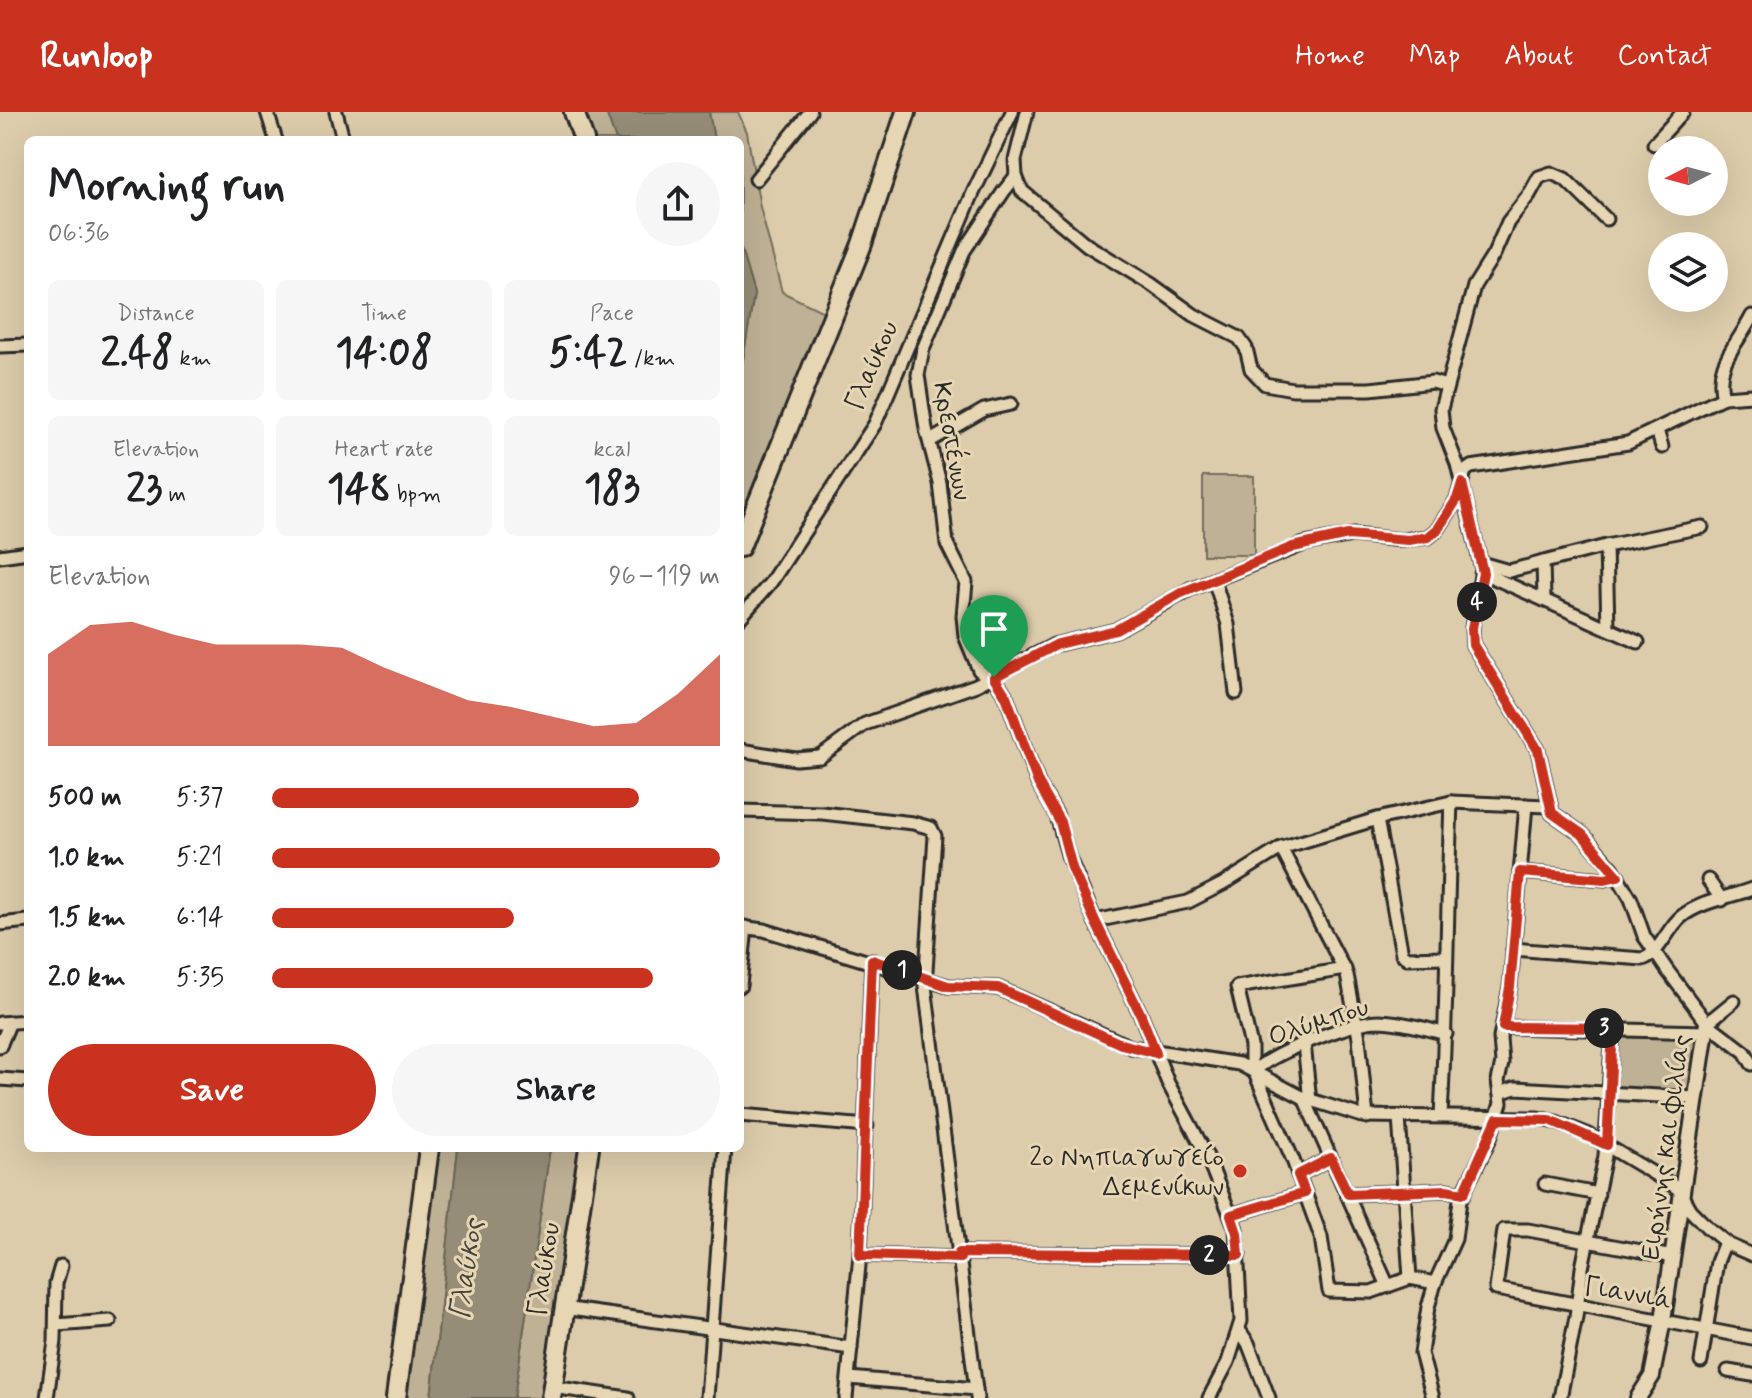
<!DOCTYPE html>
<meta charset="utf-8">
<style>
:root{--surface:#fff;--page:#f6f6f6;--text:#202124;--muted:#757577;--accent:#c8321e}
body{margin:0;font-family:Mynerve,sans-serif;background:var(--page);color:var(--text);height:100vh;display:flex;flex-direction:column;font-size:30px;white-space:nowrap}
*{box-sizing:border-box;margin:0}
p{font-size:26px;color:var(--muted)}
.icon{flex:none;width:44px;height:44px;fill:none;stroke:currentColor;stroke-width:2;stroke-linecap:round;stroke-linejoin:round}
.map{position:relative;flex:1;overflow:hidden}
.panel{position:absolute;left:24px;top:24px;width:720px;height:1016px;display:flex;flex-direction:column;background:var(--surface);border-radius:12px;box-shadow:0 8px 32px #0002}
.panel>*{flex:none}
.needle{width:52px;rotate:264deg}
.tools{position:absolute;left:1648px;top:24px;display:grid;gap:16px}
.tools a{display:grid;place-items:center;width:80px;height:80px;border-radius:50%;background:var(--surface);box-shadow:0 8px 32px #0002;font-size:40px}
.pin{position:absolute;display:grid;place-items:center;width:68px;height:68px;color:#fff;margin:-82px -34px;border-radius:50% 50% 50% 0;rotate:-45deg;box-shadow:0 0 8px #0007}
.pin .icon{rotate:45deg}
.km{position:absolute;width:40px;height:40px;margin:-20px;border-radius:50%;background:#222;color:#fff;font-size:22px;line-height:40px;text-align:center}
.round{display:grid;place-items:center;flex:none;width:84px;height:84px;border-radius:42px;background:var(--page)}
.head{display:flex;align-items:center;justify-content:space-between;height:136px;padding:0 24px}
h1{font-size:44px;font-weight:800;line-height:60px}
.figures{display:grid;grid-template-columns:repeat(3,1fr);gap:12px;height:136px;padding:8px 24px}
.figures div{display:grid;align-content:center;border-radius:12px;background:var(--page);text-align:center}
.figures b{font-size:40px;font-weight:800}
.figures small{font-size:22px;font-weight:400}
.figures p{font-size:22px}
.chart{height:224px;padding:16px 24px}
.chart p{display:flex;justify-content:space-between}
.chart svg{width:100%;height:144px;margin-top:8px;fill:var(--accent);opacity:.7}
.button{display:flex;gap:16px;margin-top:auto;padding:16px 24px}
.button a{flex:1;height:92px;border-radius:48px;background:var(--accent);color:#fff;font-size:32px;font-weight:800;line-height:92px;text-align:center}
.button a+a{background:var(--page);color:var(--text)}
ul{padding:0 24px;list-style:none;font-size:26px}
li{display:grid;grid-template-columns:128px 96px 1fr;align-items:center;height:60px}
li i{height:20px;border-radius:10px;background:var(--accent)}
header{display:flex;align-items:center;gap:48px;box-sizing:border-box;height:112px;padding:0 40px;background:var(--accent);color:#fff}
header strong{font-size:38px}
nav{display:flex;gap:44px;margin-inline-start:auto;font-size:28px}
.map>svg:first-child{display:block}
</style>
<header>
<strong>Runloop</strong>
<nav><a>Home</a><a>Map</a><a>About</a><a>Contact</a></nav>
</header>
<div class="map">
<svg width="1752" height="1286" viewBox="0 0 1752 1286">
<rect width="100%" height="100%" fill="#dcccab"/>
<filter id="ink" filterUnits="userSpaceOnUse"><feTurbulence type="fractalNoise" baseFrequency=".0125" numOctaves="2"/><feDisplacementMap in="SourceGraphic" scale="16" xChannelSelector="R" yChannelSelector="G"/><feConvolveMatrix kernelMatrix="1 2 1 2 8 2 1 2 1" color-interpolation-filters="sRGB"/></filter>
<g filter="url(#ink)">
<g fill="#beb195" stroke="#746e60" stroke-width="2">
<polygon points="586,0 606,0 616,28 594,28"/>
<polygon points="709,0 738,0 747,20 760,95 782,180 826,201 740,410 740,265 754,182 740,134 740,28 714,28"/>
<rect x="1203" y="364" width="51" height="79"/>
<polygon points="1617,920 1697,923 1688,981 1613,976"/>
<polygon points="435,1036 458,1036 431,1286 404,1286"/>
<polygon points="550,1036 582,1036 544,1286 514,1286"/>
</g>
<g fill="#968d78" stroke="#6b6659" stroke-width="2">
<polygon points="606,0 709,0 714,28 616,28"/>
<polygon points="740,134 754,182 740,265"/>
<polygon points="458,1036 550,1036 514,1286 431,1286"/>
</g>
<g fill="none" stroke-linecap="round" stroke-linejoin="round">
<g stroke="#2b2b2b" stroke-width="17">
<g id="minor">
<polyline points="267,0 276,28"/>
<polyline points="336,0 342,23"/>
<polyline points="1027,0 1015,48 1016,64 1022,79 1087,133 1151,172 1194,203 1239,226 1246,236 1251,257 1265,272 1293,277 1370,277 1433,270 1446,274"/>
<polyline points="1654,32 1683,0"/>
<polyline points="756,67 810,0"/>
<polyline points="1606,107 1565,67 1551,61 1539,65 1529,83 1508,110 1494,142 1474,174 1441,297 1443,316 1457,352 1482,457 1472,516 1473,533 1538,638 1552,701 1582,722 1613,757 1631,787 1644,824 1667,858 1707,911 1745,940 1752,952"/>
<polyline points="0,234 28,233"/>
<polyline points="1723,285 1752,283"/>
<polyline points="1657,318 1662,335"/>
<polyline points="930,329 984,298 1011,292"/>
<polyline points="1606,434 1608,516"/>
<polyline points="0,444 28,440"/>
<polyline points="1543,450 1544,488"/>
<polyline points="1481,451 1509,459 1606,434 1702,415"/>
<polyline points="1483,461 1638,530"/>
<polyline points="1214,468 1228,512 1236,581"/>
<polyline points="740,506 771,470 875,312 973,81 1012,0"/>
<polyline points="994,565 1006,584 1038,671 1057,704 1069,746 1095,809 1141,903 1168,971 1206,1042 1236,1117 1241,1209 1228,1250 1209,1286"/>
<polyline points="990,567 979,558 965,524 963,504 966,470 947,432 940,371 926,317 918,263 923,237 964,139 1004,79 1016,64"/>
<path d="M740,638L796,647L820,645L865,612L976,573L1054,533L1116,518L1190,477L1304,432L1353,423L1402,428L1428,425L1438,417L1457,387L1465,359L1471,355L1628,331L1723,285C1713,252 1739,231 1752,204"/>
<polyline points="740,699 822,701 913,711 931,716 935,724 925,874 977,1286"/>
<polyline points="1377,707 1402,842 1407,846 1445,845"/>
<polyline points="1281,736 1347,863 1359,926 1367,1005"/>
<polyline points="1520,760 1605,767 1618,764"/>
<polyline points="1708,768 1722,788"/>
<polyline points="1095,809 1188,790 1223,772 1281,736 1377,707 1451,690 1548,694"/>
<polyline points="0,812 28,809"/>
<polyline points="740,815 764,818 948,874 998,876 1131,935 1239,952 1304,986 1362,1004 1538,1006 1556,1010 1589,1023 1671,1072 1678,1077 1690,1098 1708,1116 1729,1133 1752,1143"/>
<path d="M1513,837L1643,847C1659,842 1667,817 1681,805C1699,790 1730,785 1752,777"/>
<polyline points="1345,857 1237,875 1251,934 1251,952 1293,1048 1321,1125 1329,1179 1371,1180 1410,1166 1435,1171"/>
<polyline points="740,874 746,815"/>
<polyline points="0,911 28,909"/>
<polyline points="1707,911 1734,889"/>
<polyline points="1503,915 1705,920"/>
<polyline points="1304,932 1310,989"/>
<polyline points="0,934 10,910"/>
<path d="M1254,959C1273,941 1353,909 1379,909C1402,910 1424,916 1446,922"/>
<polyline points="0,967 28,969"/>
<polyline points="1500,981 1515,976 1695,986"/>
<polyline points="1304,986 1388,1174"/>
<polyline points="740,1003 867,1014"/>
<path d="M1441,1003C1447,899 1447,795 1451,690"/>
<polyline points="1399,1005 1410,1166"/>
<polyline points="1298,1063 1331,1046"/>
<polyline points="1545,1072 1598,1082"/>
<polyline points="1348,1082 1446,1078 1464,1081"/>
<polyline points="1231,1103 1305,1081"/>
<polyline points="959,1141 1239,1143"/>
<polyline points="860,1143 960,1146"/>
<polyline points="1673,1145 1528,1118 1504,1118 1496,1177 1752,1226"/>
<polyline points="563,1196 851,1236"/>
<polyline points="56,1213 110,1209"/>
<polyline points="1239,1218 1248,1231 1269,1286"/>
<polyline points="1701,1250 1717,1150 1725,1130"/>
<polyline points="1728,1259 1752,1263"/>
<polyline points="849,1266 976,1277"/>
<polyline points="552,1275 628,1286"/>
<polyline points="47,1286 55,1229 56,1171 61,1154"/>
<polyline points="707,1286 725,1036"/>
<polyline points="846,1286 860,1143 872,848"/>
<polyline points="1433,1286 1421,1241 1428,1195 1435,1171 1455,1127 1460,1088 1490,1026 1501,991 1498,969 1502,951 1500,926 1510,875 1526,693"/>
<polyline points="1560,1286 1576,1205 1582,1156 1605,1044 1613,916"/>
</g>
</g>
<g stroke="#2b2b2b" stroke-width="20">
<polyline id="tertiary" points="1638,1286 1652,1264 1663,1208 1707,911"/>
</g>
<g stroke="#2b2b2b" stroke-width="24">
<g id="primary">
<polyline points="574,0 584,28"/>
<polyline points="740,435 862,132 906,0"/>
<polyline points="396,1286 429,1036"/>
<polyline points="551,1286 589,1036"/>
</g>
</g>
<use href="#minor" stroke="#e7d6b3" stroke-width="11"/>
<use href="#tertiary" stroke="#e7d6b3" stroke-width="14"/>
<use href="#primary" stroke="#e7d6b3" stroke-width="18"/>
</g>
</g>
<g fill="none" stroke-linecap="round" stroke-linejoin="round" filter="url(#ink)">
<g stroke="#fff" stroke-width="16">
<polygon id="route" points="1462,371 1483,461 1472,516 1473,533 1538,638 1552,701 1582,722 1618,764 1605,767 1520,760 1510,875 1503,915 1613,916 1607,1033 1550,1008 1497,1007 1464,1081 1446,1078 1348,1082 1331,1046 1298,1063 1305,1081 1231,1103 1237,1121 1239,1143 959,1141 960,1146 860,1143 872,848 948,874 998,876 1121,932 1156,941 1141,903 1095,809 1072,756 1060,710 1038,671 1006,584 994,565 1058,532 1116,518 1181,481 1293,435 1348,423 1408,428 1428,425 1438,417 1457,387"/>
</g>
<use href="#route" stroke="#c8321e" stroke-width="10"/>
</g>
<circle fill="#c8321e" stroke="#e7d6b3" stroke-width="3" cx="1240" cy="1059" r="8"/>
<g text-anchor="middle" stroke-width="6" stroke-linejoin="round" paint-order="stroke">
<g font-size="26" fill="#2b2b2b" stroke="#e7d6b3">
<text transform="translate(871 253) rotate(-66)" y="9">Γλαύκου</text>
<text transform="translate(953 329) rotate(80)" y="9">Κρεστένων</text>
<text transform="translate(1318 909) rotate(-18)" y="9">Ολύμπου</text>
<text transform="translate(1665 1035) rotate(-82)" y="9">Ειρήνης και Φιλίας</text>
<text transform="translate(543 1157) rotate(-81)" y="9">Γλαύκου</text>
<text transform="translate(1628 1180) rotate(10)" y="9">Γιαννιά</text>
</g>
<g font-size="26" fill="#2b2b2b" stroke="#e7d6b3" text-anchor="end">
<text x="1224" y="1053">2ο Νηπιαγωγείο<tspan x="1224" dy="30">Δεμενίκων</tspan></text>
</g>
<g font-size="28" font-style="italic" fill="#46443e" stroke="#e7d6b3">
<text transform="translate(465 1157) rotate(-82)" y="10">Γλαύκος</text>
</g>
</g>
</svg>
<div class="tools">
<a><svg class="needle" viewBox="-14 -14 28 28"><path d="M0-13l5 13h-10z" fill="#e53935"/><path d="M0 13l5-13h-10z" fill="#757577"/></svg></a>
<a><svg class="icon" aria-label="layers" viewBox="0 0 24 24"><path d="M12 4l9 5-9 5-9-5zM3 14l9 5 9-5"/></svg></a>
</div>
<div class="pin" style="left:994px;top:565px;background:#1e9e55"><svg class="icon" aria-label="arrive" viewBox="0 0 24 24"><path d="M6 21V4h12l-3 4 3 4H6"/></svg></div>
<b class="km" style="left:902px;top:858px">1</b>
<b class="km" style="left:1209px;top:1143px">2</b>
<b class="km" style="left:1604px;top:916px">3</b>
<b class="km" style="left:1477px;top:490px">4</b>
<section class="panel">
<div class="head"><div><h1>Morning run</h1><p>06:36</p></div><a class="round"><svg class="icon" aria-label="share" viewBox="0 0 24 24"><path d="M12 15V3M7 8l5-5 5 5M5 13v7h14v-7"/></svg></a></div>
<div class="figures">
<div><p>Distance</p><b>2.48<small> km</small></b></div>
<div><p>Time</p><b>14:08</b></div>
<div><p>Pace</p><b>5:42<small> /km</small></b></div>
</div>
<div class="figures">
<div><p>Elevation</p><b>23<small> m</small></b></div>
<div><p>Heart rate</p><b>148<small> bpm</small></b></div>
<div><p>kcal</p><b>183</b></div>
</div>
<div class="chart"><p><span>Elevation</span>96–119 m</p>
<svg viewBox="0 0 160 44" preserveAspectRatio="none"><path d="M0 44V16L10 7L20 6L30 10L40 13L50 13L60 13L70 14L80 20L90 25L100 30L110 32L120 35L130 38L140 37L150 28L160 16V44z"/></svg>
</div>
<ul>
<li><b>500 m</b>5:37<i style="width:82%"></i></li>
<li><b>1.0 km</b>5:21<i style="width:100%"></i></li>
<li><b>1.5 km</b>6:14<i style="width:54%"></i></li>
<li><b>2.0 km</b>5:35<i style="width:85%"></i></li>
</ul>
<div class="button"><a>Save</a><a>Share</a></div>
</section>
</div>
